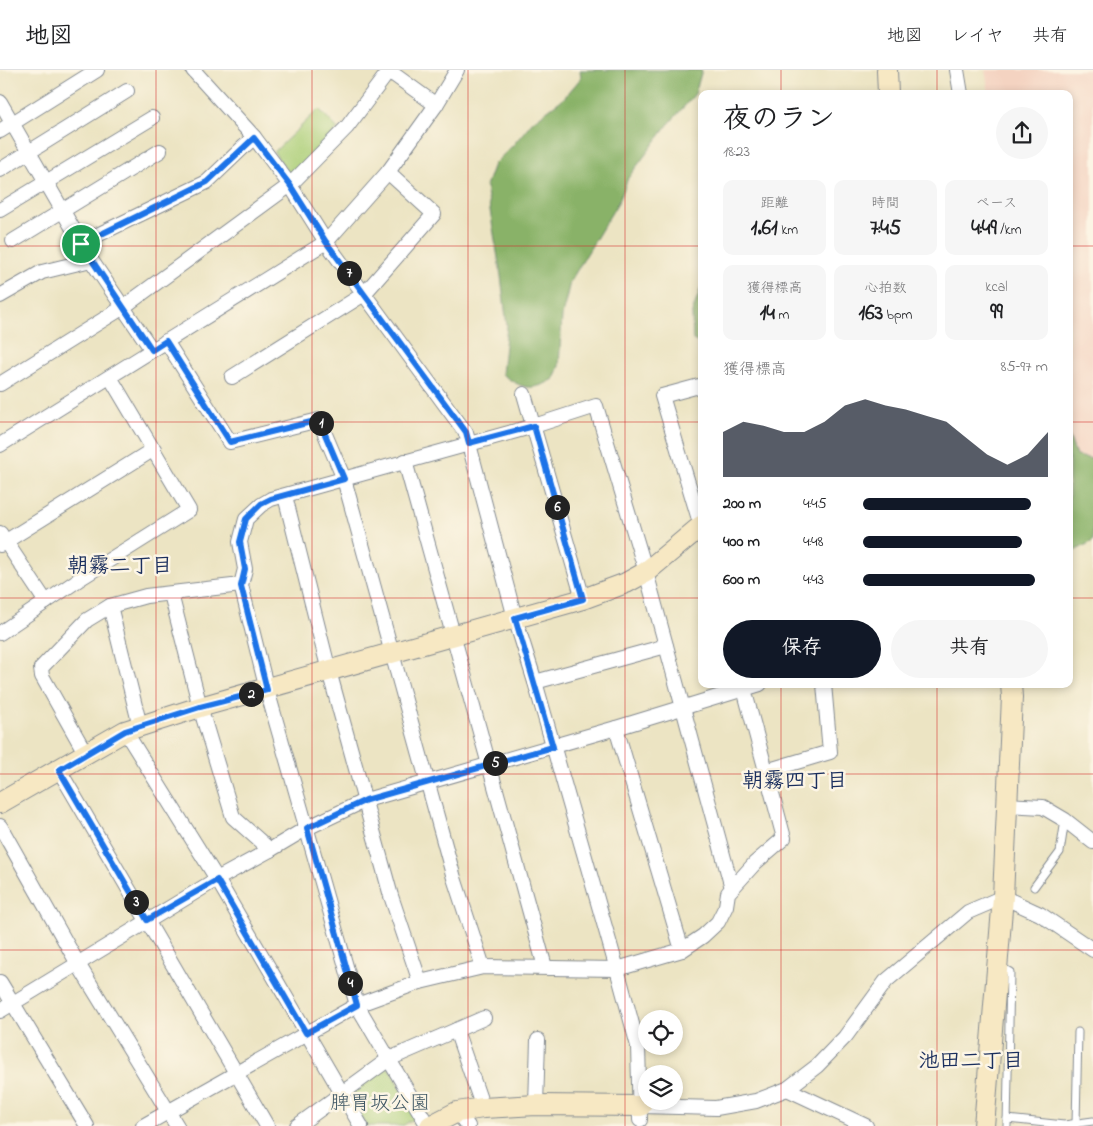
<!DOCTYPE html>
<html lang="ja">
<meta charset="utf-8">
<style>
:root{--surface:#fff;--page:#f6f6f6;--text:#202124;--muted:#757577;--line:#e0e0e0;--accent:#111827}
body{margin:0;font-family:"Indie Flower","Klee One",sans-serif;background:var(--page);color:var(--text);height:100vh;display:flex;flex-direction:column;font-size:19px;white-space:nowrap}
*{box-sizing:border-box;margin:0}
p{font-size:16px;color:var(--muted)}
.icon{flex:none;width:28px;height:28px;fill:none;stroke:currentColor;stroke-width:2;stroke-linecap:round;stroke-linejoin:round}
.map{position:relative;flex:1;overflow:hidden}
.side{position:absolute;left:698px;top:20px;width:375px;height:598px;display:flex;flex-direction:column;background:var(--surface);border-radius:10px;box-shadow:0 2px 8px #0003}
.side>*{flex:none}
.tools{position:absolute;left:638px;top:940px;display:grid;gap:10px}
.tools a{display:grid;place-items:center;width:45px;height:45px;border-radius:50%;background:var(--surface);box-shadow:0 2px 8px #0003;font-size:25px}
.pin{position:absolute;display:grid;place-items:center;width:42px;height:42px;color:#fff;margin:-21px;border:2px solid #fff;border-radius:50%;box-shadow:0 1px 5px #0007}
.km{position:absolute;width:25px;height:25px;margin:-12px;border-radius:50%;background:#222;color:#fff;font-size:14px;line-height:25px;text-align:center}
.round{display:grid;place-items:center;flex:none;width:52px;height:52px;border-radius:26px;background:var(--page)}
.headline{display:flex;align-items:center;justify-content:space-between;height:85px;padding:0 25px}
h1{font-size:28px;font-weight:700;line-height:38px}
.metrics{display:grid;grid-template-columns:repeat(3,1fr);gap:8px;height:85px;padding:5px 25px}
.metrics div{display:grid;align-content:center;border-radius:10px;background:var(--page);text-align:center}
.metrics b{font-size:21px;font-weight:700}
.metrics small{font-size:14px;font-weight:400}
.metrics p{font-size:14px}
.chart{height:140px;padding:10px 25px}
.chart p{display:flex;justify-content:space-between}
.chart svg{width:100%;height:90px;margin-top:5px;fill:var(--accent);opacity:.7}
.action{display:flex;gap:10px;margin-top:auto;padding:10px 25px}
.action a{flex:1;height:58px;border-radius:30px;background:var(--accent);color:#fff;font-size:20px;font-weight:700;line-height:58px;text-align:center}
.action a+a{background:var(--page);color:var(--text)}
ul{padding:0 25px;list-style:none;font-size:16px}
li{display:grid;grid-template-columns:80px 60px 1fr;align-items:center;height:38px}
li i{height:12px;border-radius:6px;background:var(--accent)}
header{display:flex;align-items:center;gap:30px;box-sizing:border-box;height:70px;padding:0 25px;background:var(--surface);border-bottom:1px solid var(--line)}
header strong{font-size:24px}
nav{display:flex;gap:28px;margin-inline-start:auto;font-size:18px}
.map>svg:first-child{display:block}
</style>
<header>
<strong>地図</strong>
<nav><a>地図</a><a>レイヤ</a><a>共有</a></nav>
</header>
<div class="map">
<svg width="1093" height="1056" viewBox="0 0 1093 1056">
<rect width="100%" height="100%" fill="#fcf5e5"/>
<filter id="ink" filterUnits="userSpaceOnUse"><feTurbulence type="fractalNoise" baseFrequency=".02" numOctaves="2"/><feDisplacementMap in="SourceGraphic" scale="10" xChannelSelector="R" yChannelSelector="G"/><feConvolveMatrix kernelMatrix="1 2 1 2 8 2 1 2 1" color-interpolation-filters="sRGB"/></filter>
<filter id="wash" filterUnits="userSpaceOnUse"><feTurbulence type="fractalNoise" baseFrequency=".0096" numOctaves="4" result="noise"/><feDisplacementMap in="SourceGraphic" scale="20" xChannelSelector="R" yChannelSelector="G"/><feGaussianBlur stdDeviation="1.12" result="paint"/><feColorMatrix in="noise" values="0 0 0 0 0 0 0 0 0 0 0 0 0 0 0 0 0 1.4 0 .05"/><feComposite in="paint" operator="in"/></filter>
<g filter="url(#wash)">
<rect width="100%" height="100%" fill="#ece4c3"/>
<polygon fill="#f4d3c1" points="985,0 1093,0 1093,450 1069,366 1069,24 989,24"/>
<g fill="#accf78" stroke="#647f6b">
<polygon points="319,39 338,59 290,106 274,82"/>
<polygon points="388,996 417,1047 402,1056 366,1056 347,1024"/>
</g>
<g fill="#89b268" stroke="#527063">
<path d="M580,0H702L695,24L667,56L628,108L620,129L570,212L562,246L559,296L554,309C532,322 522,319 502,304L507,256L501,206L486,116L494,94L514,74L533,51L564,28L581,8Z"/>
<polygon points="701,217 701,274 693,270 692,243"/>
<polygon points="1069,365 1076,386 1093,389 1093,471 1069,484"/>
</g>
</g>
<g filter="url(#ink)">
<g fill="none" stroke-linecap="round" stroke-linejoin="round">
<g stroke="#848a90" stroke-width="9">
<g id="lane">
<polyline points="1034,817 1060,782 1065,750"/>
<polyline points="999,896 1010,902 1007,1056"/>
<polyline points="1007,1049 1064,1055 1093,1051"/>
<polyline points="1076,1054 1078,962"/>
</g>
</g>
<g stroke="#848a90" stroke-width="16">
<g id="street">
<polyline points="193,0 254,67 290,115 326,172 364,224 466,363 515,548 535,612 617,899 638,976 640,1050"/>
<polyline points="957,0 961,24"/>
<polyline points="0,32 91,190 152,280"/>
<polyline points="0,61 97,0"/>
<polyline points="0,100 127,21"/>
<polyline points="0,140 152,48"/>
<polyline points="13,171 160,81"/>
<polyline points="81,173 207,112 254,67"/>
<polyline points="0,226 42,202 91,190"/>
<polyline points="166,271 230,372 319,350 344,409 454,808 483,897"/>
<polyline points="232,307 364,224 434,144 388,102"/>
<polyline points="0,314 122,238 290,115 347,57 389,1 436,35"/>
<polyline points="524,324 583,529"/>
<polyline points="0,375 326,172 388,102 436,35 457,0"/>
<polyline points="405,391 545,897"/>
<polyline points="285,426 329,601 391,826 420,912"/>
<polyline points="701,456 662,326 699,316 701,319"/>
<polyline points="0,463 46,532"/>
<polyline points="0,475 154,379"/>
<polyline points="171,524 200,637 233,747 270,780"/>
<polyline points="110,536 140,656"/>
<polyline points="0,563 84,506 189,440 110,307"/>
<polyline points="535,612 666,576"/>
<polyline points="616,658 682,880"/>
<polyline points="125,661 217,809 361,1056"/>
<polyline points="86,684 42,606 41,598 87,550 110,536 146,526 241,515"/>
<polyline points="59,700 267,1056"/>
<polyline points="766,701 830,682 824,614"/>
<polyline points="1007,735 1043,737 1065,750 1093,772"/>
<polyline points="0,756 78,894 177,1056"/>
<polyline points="0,912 87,1056"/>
<polyline points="0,941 217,809 270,780 307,758 366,730 616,658 760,614"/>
<polyline points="456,960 483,1038"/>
<polyline points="787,1019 866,1056"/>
<polyline points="536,1035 538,970"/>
<polyline points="641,1036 716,1038 756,1031 787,1019 817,996 845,967 886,911 968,842 1003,827 1040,844 1093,880"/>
<polyline points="457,1042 468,1056"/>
<polyline points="143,1056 357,935 420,912 483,897 617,899 682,880 703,866 718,852 726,836 728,823 755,793 784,768 744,619"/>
<polyline points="297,1056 389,989 484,948"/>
<polyline points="428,1056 357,935 267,620 241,515 245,499 240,472 246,449 261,435 271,429 534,356 596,336 646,502 732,818"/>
</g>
</g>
<g stroke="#848a90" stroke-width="22">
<g id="secondary">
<polyline points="887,0 888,24"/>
<polyline points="0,733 125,661 200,637 583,529 626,513 646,502 701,456"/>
<polyline points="430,1056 457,1042 483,1038 536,1035 641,1036"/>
<polyline points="984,1056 1003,827 1012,627 1011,614"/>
</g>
</g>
<use href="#lane" stroke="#fff" stroke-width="7"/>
<use href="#street" stroke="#fff" stroke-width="14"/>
<use href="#secondary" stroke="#f7e8c3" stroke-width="20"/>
</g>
</g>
<g fill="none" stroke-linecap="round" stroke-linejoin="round" filter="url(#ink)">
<g stroke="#fff" stroke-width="10">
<polygon id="route" points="254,68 290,115 326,172 364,224 466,362 469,373 534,356 583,529 515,548 553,677 366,730 307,758 357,935 306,963 217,810 147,850 59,700 125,661 200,637 267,620 241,516 245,499 240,472 246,449 261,434 271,429 344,409 319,350 230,372 166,271 152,280 81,174 207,112"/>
</g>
<use href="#route" stroke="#1a73e8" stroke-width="6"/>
</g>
<path fill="none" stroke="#d62828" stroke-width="1" stroke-opacity="0.55" d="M156,0V1056M312,0V1056M468,0V1056M625,0V1056M781,0V24M937,0V24M0,176H701M1069,176H1093M0,352H701M1069,352H1093M0,528H701M1069,528H1093M781,614V1056M937,614V1056M0,704H1093M0,880H1093"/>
<g text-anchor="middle" stroke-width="5" stroke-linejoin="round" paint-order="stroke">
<g font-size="20" fill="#3f5764" stroke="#fcf5e5">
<text x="380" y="1039">脾胃坂公園</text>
</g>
<g font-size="21" font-weight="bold" fill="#1b2f5e" stroke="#fcf5e5">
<text x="120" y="502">朝霧二丁目</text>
<text x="795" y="717">朝霧四丁目</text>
<text x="971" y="997">池田二丁目</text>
</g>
</g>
</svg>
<div class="tools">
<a><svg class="icon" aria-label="locate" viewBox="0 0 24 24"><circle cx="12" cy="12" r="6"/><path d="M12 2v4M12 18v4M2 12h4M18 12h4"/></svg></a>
<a><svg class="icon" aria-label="layers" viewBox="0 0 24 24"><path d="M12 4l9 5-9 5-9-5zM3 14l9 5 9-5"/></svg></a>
</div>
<div class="pin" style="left:81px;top:174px;background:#1e9e55"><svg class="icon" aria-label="arrive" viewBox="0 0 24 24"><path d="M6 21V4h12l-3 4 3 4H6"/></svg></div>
<b class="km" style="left:321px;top:353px">1</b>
<b class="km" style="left:251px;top:624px">2</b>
<b class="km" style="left:136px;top:832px">3</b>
<b class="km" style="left:350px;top:913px">4</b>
<b class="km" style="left:495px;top:693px">5</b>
<b class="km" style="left:557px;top:437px">6</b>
<b class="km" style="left:349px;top:203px">7</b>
<section class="side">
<div class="headline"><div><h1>夜のラン</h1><p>18:23</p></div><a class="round"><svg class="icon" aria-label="share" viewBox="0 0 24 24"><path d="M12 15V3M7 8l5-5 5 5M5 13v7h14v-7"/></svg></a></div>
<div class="metrics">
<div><p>距離</p><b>1.61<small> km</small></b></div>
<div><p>時間</p><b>7:45</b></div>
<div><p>ペース</p><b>4:49<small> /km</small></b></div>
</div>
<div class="metrics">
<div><p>獲得標高</p><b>14<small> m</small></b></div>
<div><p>心拍数</p><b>163<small> bpm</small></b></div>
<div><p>kcal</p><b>99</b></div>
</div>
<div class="chart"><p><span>獲得標高</span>85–97 m</p>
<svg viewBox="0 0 160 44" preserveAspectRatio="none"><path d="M0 44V22L10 17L20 19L30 22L40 22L50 17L60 9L70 6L80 9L90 11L100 14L110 17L120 25L130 33L140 38L150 33L160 22V44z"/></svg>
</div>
<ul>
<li><b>200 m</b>4:45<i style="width:91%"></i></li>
<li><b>400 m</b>4:48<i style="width:86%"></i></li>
<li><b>600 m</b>4:43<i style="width:93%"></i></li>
</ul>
<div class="action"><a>保存</a><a>共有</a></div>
</section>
</div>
